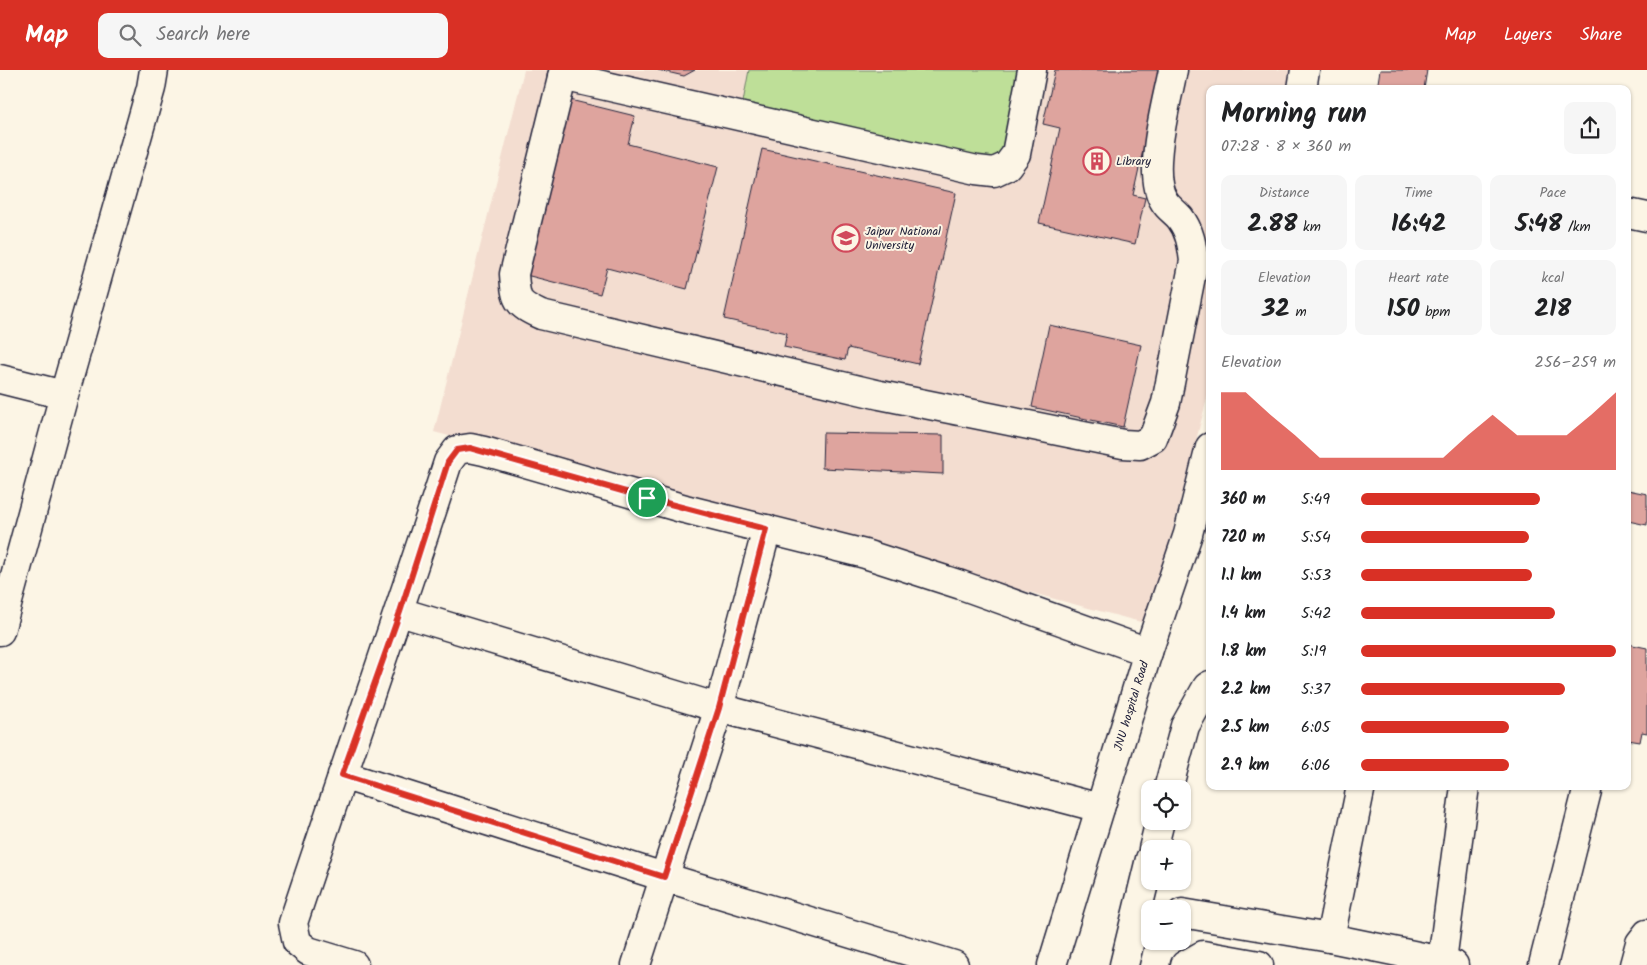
<!DOCTYPE html>
<meta charset="utf-8">
<style>
:root{--surface:#fff;--page:#f6f6f6;--text:#202124;--muted:#757577;--accent:#d93025}
body{margin:0;font-family:Kalam,sans-serif;background:var(--page);color:var(--text);height:100vh;display:flex;flex-direction:column;font-size:19px;white-space:nowrap}
*{box-sizing:border-box;margin:0}
p{font-size:16px;color:var(--muted)}
.icon{flex:none;width:28px;height:28px;fill:none;stroke:currentColor;stroke-width:2;stroke-linecap:round;stroke-linejoin:round}
.map{position:relative;flex:1;overflow:hidden}
.drawer{position:absolute;left:1206px;top:15px;width:425px;height:705px;display:flex;flex-direction:column;background:var(--surface);border-radius:10px;box-shadow:0 1px 4px #0004}
.drawer>*{flex:none}
.fabs{position:absolute;left:1141px;top:710px;display:grid;gap:10px}
.fabs a{display:grid;place-items:center;width:50px;height:50px;border-radius:10px;background:var(--surface);box-shadow:0 1px 4px #0004;font-size:25px}
.pin{position:absolute;display:grid;place-items:center;width:42px;height:42px;color:#fff;margin:-21px;border:2px solid #fff;border-radius:50%;box-shadow:0 1px 5px #0007}
.round{display:grid;place-items:center;flex:none;width:52px;height:52px;border-radius:10px;background:var(--page)}
.summary{display:flex;align-items:center;justify-content:space-between;height:85px;padding:0 15px}
h1{font-size:28px;font-weight:800;line-height:38px}
.figures{display:grid;grid-template-columns:repeat(3,1fr);gap:8px;height:85px;padding:5px 15px}
.figures div{display:grid;align-content:center;border-radius:10px;background:var(--page);text-align:center}
.figures b{font-size:25px;font-weight:800}
.figures small{font-size:14px;font-weight:400}
.figures p{font-size:14px}
.chart{height:140px;padding:10px 15px}
.chart p{display:flex;justify-content:space-between}
.chart svg{width:100%;height:90px;margin-top:5px;fill:var(--accent);opacity:.7}
ul{padding:0 15px;list-style:none;font-size:16px}
li{display:grid;grid-template-columns:80px 60px 1fr;align-items:center;height:38px}
li i{height:12px;border-radius:6px;background:var(--accent)}
header{display:flex;align-items:center;gap:30px;box-sizing:border-box;height:70px;padding:0 25px;background:var(--accent);color:#fff}
header strong{font-size:24px}
nav{display:flex;gap:28px;margin-inline-start:auto;font-size:18px}
.search{width:350px;height:45px;background:var(--page);display:flex;align-items:center;gap:12px;box-sizing:border-box;padding:0 18px;border-radius:10px;color:var(--muted);font-size:19px}
.map>svg:first-child{display:block}
</style>
<header>
<strong>Map</strong>
<div class="search"><svg class="icon" aria-label="search" viewBox="0 0 24 24"><circle cx="10" cy="10" r="6"/><path d="M15 15l6 6"/></svg>Search here</div>
<nav><a>Map</a><a>Layers</a><a>Share</a></nav>
</header>
<div class="map">
<svg width="1647" height="895" viewBox="0 0 1647 895">
<rect width="100%" height="100%" fill="#fcf5e5"/>
<filter id="ink" filterUnits="userSpaceOnUse"><feTurbulence type="fractalNoise" baseFrequency=".02" numOctaves="2"/><feDisplacementMap in="SourceGraphic" scale="10" xChannelSelector="R" yChannelSelector="G"/><feConvolveMatrix kernelMatrix="1 2 1 2 8 2 1 2 1" color-interpolation-filters="sRGB"/></filter>
<g filter="url(#ink)">
<polygon fill="#f3ddd0" points="524,0 1293,0 1288,19 1210,19 1210,317 1148,554 434,362"/>
<polygon fill="#bedf98" stroke="#70806a" points="749,0 1028,0 1008,97 743,32"/>
<g fill="#dea49e" stroke="#22223b">
<polygon points="658,0 695,0 684,6"/>
<polygon points="1055,0 1161,0 1133,125 1145,128 1135,174 1039,153 1060,58 1043,54"/>
<polygon points="1380,0 1427,0 1424,19 1377,19"/>
<polygon points="566,29 635,46 628,74 718,97 687,219 607,198 600,224 522,204"/>
<polygon points="762,79 956,123 918,294 848,278 845,290 784,277 787,263 724,249"/>
<polygon points="1049,255 1141,275 1123,357 1032,337"/>
<polygon points="823,363 943,365 943,404 822,398"/>
<polygon points="1628,420 1647,424 1647,455 1628,451"/>
<polygon points="1628,574 1647,578 1647,663 1642,662 1640,672 1628,670"/>
</g>
<g fill="none" stroke-linecap="round" stroke-linejoin="round">
<g stroke="#22223b" stroke-width="31">
<g id="minor">
<path d="M564,0L514,204C516,231 516,233 541,245L880,325L1123,374L1140,375L1153,368L1166,333L1194,191C1192,175 1190,161 1180,148C1175,142 1168,138 1164,131C1146,103 1167,32 1173,0"/>
<polyline points="562,6 977,100 994,102 1007,96 1016,84 1032,0"/>
<polyline points="1302,19 1305,0"/>
<polyline points="1628,143 1647,147"/>
<polyline points="0,309 64,325"/>
<polyline points="400,542 719,638 1100,738"/>
<polyline points="0,561 64,325 151,18 154,0"/>
<polyline points="342,705 664,807 954,895"/>
<polyline points="1361,716 1330,868 1442,891 1454,895"/>
<polyline points="1168,719 1185,656 1207,617 1210,615"/>
<polyline points="1153,779 1160,751"/>
<polyline points="1182,843 1330,868"/>
<polyline points="1442,891 1465,716"/>
<path d="M354,895L308,881L297,872L293,853C344,699 398,546 448,392L457,380L470,378L484,381L685,439L865,484L961,515L1148,582"/>
<polyline points="636,895 719,638 767,459"/>
<polyline points="1052,895 1148,582 1188,464 1210,377"/>
<polyline points="1124,895 1150,789"/>
<polyline points="1185,895 1203,885 1259,895"/>
<polyline points="1543,895 1587,721"/>
<polyline points="1634,895 1640,873 1647,864"/>
</g>
</g>
<use href="#minor" stroke="#fcf5e5" stroke-width="28"/>
</g>
</g>
<g fill="none" stroke-linecap="round" stroke-linejoin="round" filter="url(#ink)">
<g stroke="#fff" stroke-width="10">
<polygon id="route" points="470,378 647,428 766,459 719,638 664,807 342,705 400,542 448,392 457,380"/>
</g>
<use href="#route" stroke="#d93025" stroke-width="6"/>
</g>
<defs>
<g id="building-ring" transform="scale(1.4375)"><circle r="9.5" fill="#fcf5e5" stroke="#d1495b" stroke-width="1.5"/><path d="M-4-6H4V6H1V3H-1V6H-4ZM-2.5-4.3h1.7v1.8h-1.7ZM.8-4.3h1.7v1.8H.8ZM-2.5-1h1.7V.8h-1.7ZM.8-1h1.7V.8H.8Z" fill="#d1495b"/></g>
<g id="university-ring" transform="scale(1.4375)"><circle r="9.5" fill="#fcf5e5" stroke="#d1495b" stroke-width="1.5"/><path d="M0-5L7-2L0 1L-7-2ZM-4 1L0 2.5L4 1V4Q0 6-4 4Z" fill="#d1495b"/></g>
</defs>
<g fill-rule="evenodd">
<use href="#building-ring" x="1097" y="91"/>
<use href="#university-ring" x="846" y="168"/>
</g>
<g text-anchor="middle" stroke-width="4" stroke-linejoin="round" paint-order="stroke">
<g font-size="12" fill="#22223b" stroke="#fcf5e5" text-anchor="start">
<text x="1116" y="95">Library</text>
<text x="865" y="165">Jaipur National<tspan x="865" dy="14">University</tspan></text>
</g>
<g font-size="12" fill="#22223b" stroke="#fcf5e5">
<text transform="translate(1131 636) rotate(-73)" y="4">JNU hospital Road</text>
</g>
</g>
</svg>
<div class="fabs">
<a><svg class="icon" aria-label="locate" viewBox="0 0 24 24"><circle cx="12" cy="12" r="6"/><path d="M12 2v4M12 18v4M2 12h4M18 12h4"/></svg></a>
<a>+</a>
<a>−</a>
</div>
<div class="pin" style="left:647px;top:428px;background:#1e9e55"><svg class="icon" aria-label="arrive" viewBox="0 0 24 24"><path d="M6 21V4h12l-3 4 3 4H6"/></svg></div>
<section class="drawer">
<div class="summary"><div><h1>Morning run</h1><p>07:28 · 8 × 360 m</p></div><a class="round"><svg class="icon" aria-label="share" viewBox="0 0 24 24"><path d="M12 15V3M7 8l5-5 5 5M5 13v7h14v-7"/></svg></a></div>
<div class="figures">
<div><p>Distance</p><b>2.88<small> km</small></b></div>
<div><p>Time</p><b>16:42</b></div>
<div><p>Pace</p><b>5:48<small> /km</small></b></div>
</div>
<div class="figures">
<div><p>Elevation</p><b>32<small> m</small></b></div>
<div><p>Heart rate</p><b>150<small> bpm</small></b></div>
<div><p>kcal</p><b>218</b></div>
</div>
<div class="chart"><p><span>Elevation</span>256–259 m</p>
<svg viewBox="0 0 160 44" preserveAspectRatio="none"><path d="M0 44V6L10 6L20 17L30 27L40 38L50 38L60 38L70 38L80 38L90 38L100 27L110 17L120 27L130 27L140 27L150 17L160 6V44z"/></svg>
</div>
<ul>
<li><b>360 m</b>5:49<i style="width:70%"></i></li>
<li><b>720 m</b>5:54<i style="width:66%"></i></li>
<li><b>1.1 km</b>5:53<i style="width:67%"></i></li>
<li><b>1.4 km</b>5:42<i style="width:76%"></i></li>
<li><b>1.8 km</b>5:19<i style="width:100%"></i></li>
<li><b>2.2 km</b>5:37<i style="width:80%"></i></li>
<li><b>2.5 km</b>6:05<i style="width:58%"></i></li>
<li><b>2.9 km</b>6:06<i style="width:58%"></i></li>
</ul>
</section>
</div>
